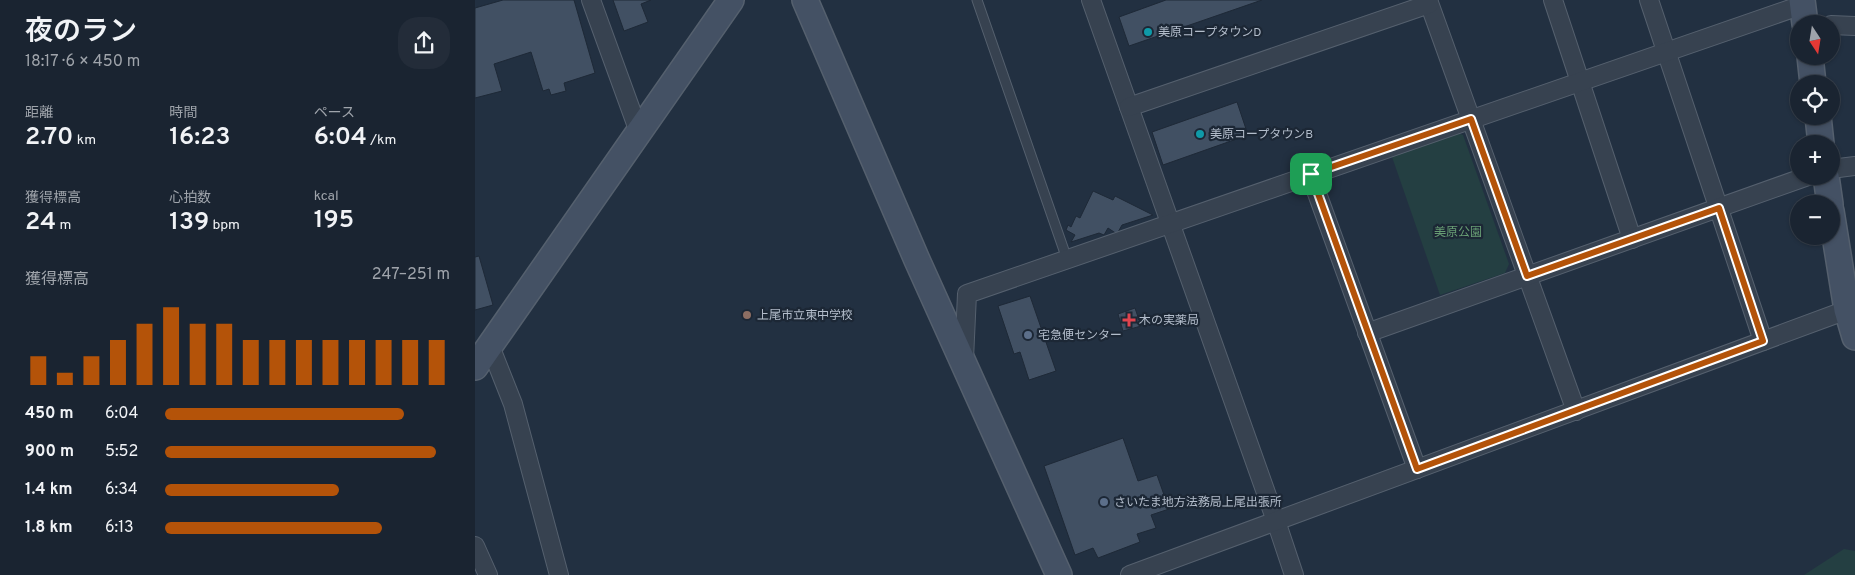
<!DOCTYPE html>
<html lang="ja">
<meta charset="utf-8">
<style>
:root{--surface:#1a2431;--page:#232c39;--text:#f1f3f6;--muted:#9fa4ab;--line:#38414d;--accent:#b45309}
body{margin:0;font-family:Overpass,"Noto Sans JP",sans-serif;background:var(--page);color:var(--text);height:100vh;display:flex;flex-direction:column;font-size:19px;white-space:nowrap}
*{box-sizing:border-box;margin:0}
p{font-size:16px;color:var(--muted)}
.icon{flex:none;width:28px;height:28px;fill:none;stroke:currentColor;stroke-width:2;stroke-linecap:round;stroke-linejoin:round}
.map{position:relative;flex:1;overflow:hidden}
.details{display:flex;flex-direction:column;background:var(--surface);width:475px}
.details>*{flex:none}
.needle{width:32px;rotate:168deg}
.controls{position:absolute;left:1315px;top:15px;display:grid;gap:10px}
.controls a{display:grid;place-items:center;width:50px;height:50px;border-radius:50%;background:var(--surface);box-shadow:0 1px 4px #0004,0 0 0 1px var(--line);font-size:25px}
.pin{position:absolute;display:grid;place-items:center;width:42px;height:42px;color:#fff;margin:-21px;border-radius:10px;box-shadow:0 2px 8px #0006}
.round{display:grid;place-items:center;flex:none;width:52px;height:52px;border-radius:20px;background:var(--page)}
.head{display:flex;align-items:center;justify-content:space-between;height:85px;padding:0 25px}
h1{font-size:28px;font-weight:600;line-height:38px}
.metrics{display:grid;grid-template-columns:repeat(3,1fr);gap:8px;height:85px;padding:5px 25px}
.metrics div{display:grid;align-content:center}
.metrics b{font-size:25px;font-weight:600}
.metrics small{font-size:14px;font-weight:400}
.metrics p{font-size:14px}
.chart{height:140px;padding:10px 25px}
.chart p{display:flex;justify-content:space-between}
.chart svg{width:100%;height:90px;margin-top:5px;stroke:var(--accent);stroke-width:6}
ul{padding:0 25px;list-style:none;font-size:16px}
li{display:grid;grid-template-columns:80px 60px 1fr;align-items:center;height:38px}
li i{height:12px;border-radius:6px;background:var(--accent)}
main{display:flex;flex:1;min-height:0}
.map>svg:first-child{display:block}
</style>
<main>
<section class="details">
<div class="head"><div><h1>夜のラン</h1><p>18:17 · 6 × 450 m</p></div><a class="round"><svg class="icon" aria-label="share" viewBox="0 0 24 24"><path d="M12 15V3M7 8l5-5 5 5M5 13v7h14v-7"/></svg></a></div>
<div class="metrics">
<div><p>距離</p><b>2.70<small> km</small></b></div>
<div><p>時間</p><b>16:23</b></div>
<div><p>ペース</p><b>6:04<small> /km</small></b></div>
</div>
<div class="metrics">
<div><p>獲得標高</p><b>24<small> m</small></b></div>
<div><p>心拍数</p><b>139<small> bpm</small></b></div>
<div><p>kcal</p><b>195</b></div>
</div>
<div class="chart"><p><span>獲得標高</span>247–251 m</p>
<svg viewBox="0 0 160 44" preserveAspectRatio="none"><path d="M5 44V30M15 44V38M25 44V30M35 44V22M45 44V14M55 44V6M65 44V14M75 44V14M85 44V22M95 44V22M105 44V22M115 44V22M125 44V22M135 44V22M145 44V22M155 44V22"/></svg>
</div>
<ul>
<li><b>450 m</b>6:04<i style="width:84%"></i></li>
<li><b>900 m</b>5:52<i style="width:95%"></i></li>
<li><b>1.4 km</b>6:34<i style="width:61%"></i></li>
<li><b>1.8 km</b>6:13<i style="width:76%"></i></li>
</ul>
</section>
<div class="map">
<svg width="1380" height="575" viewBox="0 0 1380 575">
<rect width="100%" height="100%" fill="#223041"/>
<g fill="#243f42">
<polygon points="979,132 988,135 1034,264 1030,273 965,295 916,154"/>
<polygon points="1369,549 1380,551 1380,575 1329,575"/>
</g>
<g fill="#415063" stroke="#1e2937">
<polygon points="28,0 99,0 120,73 89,83 91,91 76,95 74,89 68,91 56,52 19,64 27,91 0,98 0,8"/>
<polygon points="138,0 176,0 166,4 173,22 149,31"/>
<polygon points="691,0 787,0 654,46 644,17"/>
<polygon points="762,102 773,135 688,165 677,132"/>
<polygon points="618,191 638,200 640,196 678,215 647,225 642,234 633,228 629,235 624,233 596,242 600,235 591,230 593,225 596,227 601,216 605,218"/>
<polygon points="4,256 18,305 0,310 0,257"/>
<polygon points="555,296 581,371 554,380 545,352 539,354 523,306"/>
<polygon points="660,308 666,326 648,331 643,314"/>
<polygon points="648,438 663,481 682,475 694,509 676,515 681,528 662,534 665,542 623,558 618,548 600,555 569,466"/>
</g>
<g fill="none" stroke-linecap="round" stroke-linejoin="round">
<g stroke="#55606e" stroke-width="11">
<polyline id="lane" points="502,0 592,259"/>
</g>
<g stroke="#55606e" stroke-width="20">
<g id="street">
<polyline points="116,0 164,132"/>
<polyline points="616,0 801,521 819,575"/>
<polyline points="953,0 1101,411"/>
<polyline points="1078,0 1157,239"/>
<polyline points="1174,0 1288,341"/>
<polyline points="1356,25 1380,26"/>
<polyline points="654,107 954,4"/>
<polyline points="1356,169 1380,166"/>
<polyline points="835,174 942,469"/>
<polyline points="892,333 1333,176"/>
<polyline points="15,346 38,404 84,575"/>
<polyline points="489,359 492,294 1327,5"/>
<polyline points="0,546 13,575"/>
<polyline points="655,575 1380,307"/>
</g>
</g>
<g stroke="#55606e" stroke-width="28">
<g id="secondary">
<polyline points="330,0 442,260 584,575"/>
<polyline points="1327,0 1330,24"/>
<polyline points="1335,56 1338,84"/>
<polyline points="1343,116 1346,144"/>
<polyline points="1351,176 1355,204"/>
<polyline points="1356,211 1372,310 1380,337"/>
<polyline points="0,367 256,0"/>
</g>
</g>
<use href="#lane" stroke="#374250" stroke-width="9"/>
<use href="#street" stroke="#374250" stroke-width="18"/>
<use href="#secondary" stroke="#445164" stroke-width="25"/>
</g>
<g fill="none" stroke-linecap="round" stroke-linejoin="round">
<g stroke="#fff" stroke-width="10">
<polygon id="route" points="996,119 1052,276 1244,208 1288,341 942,469 836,174"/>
</g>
<use href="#route" stroke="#b45309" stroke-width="6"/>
</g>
<g fill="#0f9aa8" stroke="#1c2735" stroke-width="2">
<circle cx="673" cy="32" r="5"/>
<circle cx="725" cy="134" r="5"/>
</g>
<circle fill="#8d6e63" stroke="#1c2735" stroke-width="2" cx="272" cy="315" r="5"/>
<path fill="#e0444e" stroke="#1c2735" stroke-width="2" d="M651.5 312.5h5v5h5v5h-5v5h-5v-5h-5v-5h5z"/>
<g fill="#5c6f8a" stroke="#1c2735" stroke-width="2">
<circle cx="553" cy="335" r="5"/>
<circle cx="629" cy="502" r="5"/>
</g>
<g text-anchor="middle" stroke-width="4.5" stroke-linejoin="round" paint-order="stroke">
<g font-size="12" fill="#b3bdcb" stroke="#1c2735" text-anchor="start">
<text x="683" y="36">美原コープタウンD</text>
<text x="735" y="138">美原コープタウンB</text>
<text x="282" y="319">上尾市立東中学校</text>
<text x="664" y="324">木の実薬局</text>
<text x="563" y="339">宅急便センター</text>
<text x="639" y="506">さいたま地方法務局上尾出張所</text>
</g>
<g font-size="12" fill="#689e74" stroke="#1c2735">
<text x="983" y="236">美原公園</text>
</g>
</g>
</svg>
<div class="controls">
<a><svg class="needle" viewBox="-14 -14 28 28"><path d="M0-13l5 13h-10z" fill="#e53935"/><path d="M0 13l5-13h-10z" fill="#9fa4ab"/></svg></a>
<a><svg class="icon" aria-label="locate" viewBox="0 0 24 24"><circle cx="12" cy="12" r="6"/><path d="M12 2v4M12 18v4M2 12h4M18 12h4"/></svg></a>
<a>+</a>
<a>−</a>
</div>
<div class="pin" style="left:836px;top:174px;background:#1e9e55"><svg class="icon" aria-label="arrive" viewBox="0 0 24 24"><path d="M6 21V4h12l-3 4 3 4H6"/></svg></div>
</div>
</main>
